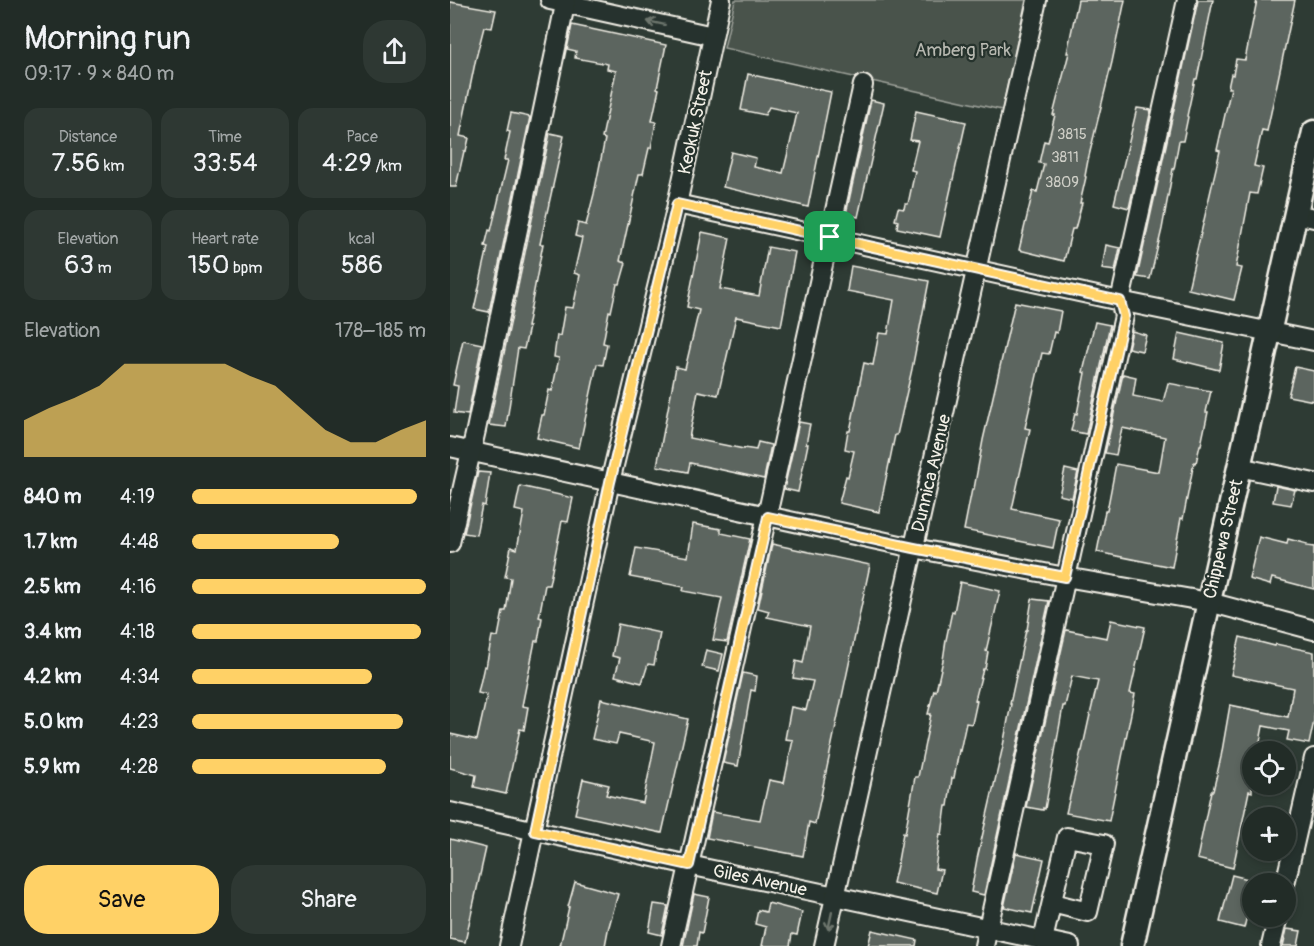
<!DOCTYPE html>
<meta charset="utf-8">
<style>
:root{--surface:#222c27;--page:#2e3833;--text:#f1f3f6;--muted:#a2a7a7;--line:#3f4844;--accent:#ffd166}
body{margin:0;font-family:Pangolin,sans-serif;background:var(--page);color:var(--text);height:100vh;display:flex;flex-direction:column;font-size:22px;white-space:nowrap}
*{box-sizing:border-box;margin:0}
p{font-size:20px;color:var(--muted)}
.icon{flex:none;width:33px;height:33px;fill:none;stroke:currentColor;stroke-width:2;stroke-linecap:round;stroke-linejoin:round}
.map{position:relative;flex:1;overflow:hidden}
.details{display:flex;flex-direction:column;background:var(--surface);width:450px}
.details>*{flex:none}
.tools{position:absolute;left:792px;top:741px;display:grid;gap:12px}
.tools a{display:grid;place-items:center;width:54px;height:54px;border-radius:50%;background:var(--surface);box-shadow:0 3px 9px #0003,0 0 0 2px var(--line);font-size:30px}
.pin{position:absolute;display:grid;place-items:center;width:51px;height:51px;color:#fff;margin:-26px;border-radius:12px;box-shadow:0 3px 9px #0006}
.round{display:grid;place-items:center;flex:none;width:63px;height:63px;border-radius:24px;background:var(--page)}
.headline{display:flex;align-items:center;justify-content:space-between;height:102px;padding:0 24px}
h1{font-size:33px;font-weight:600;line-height:45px}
.stats{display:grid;grid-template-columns:repeat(3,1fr);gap:9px;height:102px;padding:6px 24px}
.stats div{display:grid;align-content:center;border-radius:15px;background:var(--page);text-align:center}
.stats b{font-size:26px;font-weight:600}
.stats small{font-size:16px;font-weight:400}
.stats p{font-size:16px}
.chart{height:168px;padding:12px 24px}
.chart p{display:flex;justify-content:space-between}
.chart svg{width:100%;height:108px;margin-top:6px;fill:var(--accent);opacity:.7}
.cta{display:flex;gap:12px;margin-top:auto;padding:12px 24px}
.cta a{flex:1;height:69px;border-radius:24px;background:var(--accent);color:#111;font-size:24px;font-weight:600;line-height:69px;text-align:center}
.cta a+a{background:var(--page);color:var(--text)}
ul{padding:0 24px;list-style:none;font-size:20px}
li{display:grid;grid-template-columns:96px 72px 1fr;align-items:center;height:45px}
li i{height:15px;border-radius:8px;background:var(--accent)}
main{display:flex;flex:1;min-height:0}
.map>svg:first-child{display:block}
</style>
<main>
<section class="details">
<div class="headline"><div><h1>Morning run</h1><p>09:17 · 9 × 840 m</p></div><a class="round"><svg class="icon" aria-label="share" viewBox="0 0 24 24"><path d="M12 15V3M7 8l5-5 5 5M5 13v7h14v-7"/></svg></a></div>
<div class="stats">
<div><p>Distance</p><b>7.56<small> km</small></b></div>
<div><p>Time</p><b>33:54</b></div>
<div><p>Pace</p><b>4:29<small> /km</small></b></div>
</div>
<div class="stats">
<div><p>Elevation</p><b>63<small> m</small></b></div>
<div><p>Heart rate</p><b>150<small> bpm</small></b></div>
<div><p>kcal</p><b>586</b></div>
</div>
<div class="chart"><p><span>Elevation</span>178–185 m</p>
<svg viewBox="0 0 160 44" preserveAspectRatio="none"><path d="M0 44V29L10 24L20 20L30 15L40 6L50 6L60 6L70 6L80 6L90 11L100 15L110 24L120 33L130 38L140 38L150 33L160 29V44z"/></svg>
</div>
<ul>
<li><b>840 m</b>4:19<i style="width:96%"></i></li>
<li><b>1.7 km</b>4:48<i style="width:63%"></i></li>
<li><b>2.5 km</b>4:16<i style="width:100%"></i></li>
<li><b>3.4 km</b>4:18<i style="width:98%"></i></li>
<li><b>4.2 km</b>4:34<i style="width:77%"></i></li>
<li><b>5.0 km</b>4:23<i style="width:90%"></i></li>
<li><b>5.9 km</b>4:28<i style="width:83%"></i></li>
</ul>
<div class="cta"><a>Save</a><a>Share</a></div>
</section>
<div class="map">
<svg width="864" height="946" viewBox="0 0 864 946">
<rect width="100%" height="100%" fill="#2e3b34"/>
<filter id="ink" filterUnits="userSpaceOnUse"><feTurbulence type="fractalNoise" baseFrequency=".0167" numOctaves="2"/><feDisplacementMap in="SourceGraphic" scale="12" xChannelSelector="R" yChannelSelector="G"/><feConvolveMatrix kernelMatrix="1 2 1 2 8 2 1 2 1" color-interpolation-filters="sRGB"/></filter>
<g filter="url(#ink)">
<polygon fill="#48524c" stroke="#9ea29a" stroke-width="1.5" points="285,0 576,0 552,110 274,48"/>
<g fill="#5c655e" stroke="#f4f1e8" stroke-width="1.5">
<polygon points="628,0 675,0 662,62 638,160 635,176 636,177 630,203 632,203 625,229 622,229 614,261 569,250 583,191 587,192 594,164 589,163 594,141 598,142 605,115 603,115 619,53 617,53"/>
<polygon points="748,0 763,0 747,79 745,79 737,116 738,117 733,141 729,141 724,169 723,169 712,229 700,279 687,277"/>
<polygon points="807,0 845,0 817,131 812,130 804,166 813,168 807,194 800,193 786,267 792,268 784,300 738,289 770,151 767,150 781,88 778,88 781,74 783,75 786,59 795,60"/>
<polygon points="0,2 46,10 42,28 34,27 26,58 10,136 19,138 16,151 14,151 6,187 0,187"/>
<polygon points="122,25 216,45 207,88 209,89 202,121 206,122 201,148 199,148 193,174 189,174 170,261 176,263 170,284 167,284 161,312 159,311 153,343 157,344 153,365 147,364 129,448 87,438 92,415 94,415 99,390 102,391 109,358 104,357 107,335 110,336 115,307 123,308 130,275 124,273 132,238 125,236 128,223 136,225 144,194 155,139 152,138 166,71 157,69 158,64 125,58 126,51 117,49"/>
<polygon points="298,74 381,92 358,207 273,187 281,152 306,158 304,167 333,173 340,144 347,113 319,107 315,115 291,110"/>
<polygon points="421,100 434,103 408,217 396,214"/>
<polygon points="687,108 701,110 679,208 664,204"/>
<polygon points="466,111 516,122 490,237 447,228 448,221 445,220 448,208 454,209 455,204 458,204 465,171 461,170 468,141 460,140"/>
<polygon points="61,113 80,117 39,312 24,309 38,247 35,246 39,230 41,231 58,160 54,160 60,132 57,131"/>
<polygon points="100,133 114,136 90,244 93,244 77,327 79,327 74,349 68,348 56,427 39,425"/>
<polygon points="252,232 280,238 270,289 309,296 318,247 345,252 331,326 286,317 268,395 248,391 239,438 294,449 294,448 306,450 308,442 321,445 314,479 240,463 238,472 207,466 226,367 235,369 249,310 237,307"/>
<polygon points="656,245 670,248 665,271 652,269"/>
<polygon points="401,266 479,281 462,369 447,435 445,435 429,512 389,503 396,476 398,477 404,451 395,449 398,431 400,431 414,363 423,365 429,333 438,334 444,300 397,291"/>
<polygon points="565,302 611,311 607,333 604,332 599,354 592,353 575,428 580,429 562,509 609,519 603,548 514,530 522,489 524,489 533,440"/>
<polygon points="645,322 660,325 636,434 621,431 625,413 627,414 635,373 633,372"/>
<polygon points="682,331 696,335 692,351 678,348"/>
<polygon points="729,333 774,343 769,370 724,359"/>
<polygon points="13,340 32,344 18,415 4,413 8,386 3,385"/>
<polygon points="845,367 864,371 864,401 838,396"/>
<polygon points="673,374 686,377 683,396 713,402 718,383 761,391 756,412 758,412 751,445 750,445 746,463 744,462 733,519 731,518 722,567 647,552 655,511 657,511 666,464 709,472 715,437 672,428 666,455 655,453"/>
<polygon points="349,422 360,424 356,444 358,444 348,492 334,489"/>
<polygon points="615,469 628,472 622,498 609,495"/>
<polygon points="28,472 40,473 35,506 32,505 26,535 14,533"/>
<polygon points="70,486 123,498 118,522 112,521 99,585 95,585 89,617 92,618 88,641 85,641 72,706 78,707 74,730 70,729 56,794 24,787 26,775 0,768 0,734 27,740 37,695 28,693 34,666 36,667 42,636 48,637 53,611 56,611 61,578 55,577 61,547 67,549 74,512 65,510"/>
<polygon points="826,486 845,490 841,505 823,502"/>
<polygon points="243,524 271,529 271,533 300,539 277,642 263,640 272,598 233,591 234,587 180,577 186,548 238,557"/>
<polygon points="809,537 837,544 838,539 857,544 856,546 864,547 864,589 822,578 820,585 799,579"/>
<polygon points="322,544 420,565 365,824 359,822 353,856 257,838 262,812 310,820 319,780 334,783 343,740 335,739 341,707 356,710 363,681 343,678 346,661 353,663 360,626 317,617 319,611 308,608"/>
<polygon points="510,582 550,591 536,651 538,652 535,669 533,669 525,700 527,701 522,724 516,723 510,751 509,750 504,778 502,778 498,806 496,806 492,835 490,834 485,869 492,870 487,893 443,883 448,861 453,833 455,834 465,777 468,777 481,714 478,714 484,690 486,691 493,660 496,640 502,611 504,612"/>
<polygon points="582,599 599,601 534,895 521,892 527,859 553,746 561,704 560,704 576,630 577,630"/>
<polygon points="661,620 695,627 680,693 685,694 659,821 616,813 631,751 632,751 639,719 648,681 622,676 615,706 613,706 595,809 593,808 593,810 576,807 616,630 657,638"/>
<polygon points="168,624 210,633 204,665 198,664 192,683 165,676 170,658 162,656"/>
<polygon points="790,637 825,646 826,644 864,652 864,721 859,744 837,740 839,731 813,726 808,752 802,752 802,792 799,791 783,868 747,859 761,791 763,791 771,757 780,705 838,717 843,688 781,675"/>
<polygon points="256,650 273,654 269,671 252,667"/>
<polygon points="293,673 307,676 305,691 301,690 288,766 273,763"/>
<polygon points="151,699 238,719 212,833 125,814 133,779 159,785 156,795 193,803 205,742 169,734 166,744 142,739"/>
<polygon points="0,839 36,848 15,942 0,939"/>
<polygon points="566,853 594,859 582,913 554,907"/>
<polygon points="782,875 806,881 805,884 802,884 802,895 794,928 770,922"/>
<polygon points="125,882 168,894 158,930 155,946 110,946 119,907 118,907"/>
<polygon points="244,894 259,897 252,933 249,932 247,946 233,946"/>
<polygon points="318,903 352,912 347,935 342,934 340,946 312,946 316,927 305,924 308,910 316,912"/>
<polygon points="204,904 218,906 212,935 199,932"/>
<polygon points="837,929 851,931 848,946 833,946"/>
<polygon points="422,930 467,940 466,946 418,946"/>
</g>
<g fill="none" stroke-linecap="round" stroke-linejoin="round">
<g stroke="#f4f1e8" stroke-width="22">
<g id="minor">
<polyline points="100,0 263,36"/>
<polyline points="227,204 670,301 864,341"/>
<polyline points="846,214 864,218"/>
<polyline points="0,447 464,548 615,577 759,602 864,630"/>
<polyline points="789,467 864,483"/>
<polyline points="0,543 26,430 116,0"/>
<polyline points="0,812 239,865 620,946"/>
<polyline points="835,884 864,758"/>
<polyline points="593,940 617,837 654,844 638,912 602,903"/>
<polyline points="59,946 160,482 226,209 271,0"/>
<polyline points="221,946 413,85"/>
<polyline points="374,946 587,0"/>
<polyline points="534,946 674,316 670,301 737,0"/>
<polyline points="821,946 828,916"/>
</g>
</g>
<g stroke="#f4f1e8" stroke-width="27">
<polyline id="major" points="682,946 864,132"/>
</g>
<use href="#minor" stroke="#26332d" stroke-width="18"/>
<use href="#major" stroke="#26332d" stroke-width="22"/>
</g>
<defs><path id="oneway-shaft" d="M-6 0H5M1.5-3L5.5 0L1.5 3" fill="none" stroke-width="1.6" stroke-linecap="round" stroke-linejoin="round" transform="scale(1.5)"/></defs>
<g stroke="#6e766e">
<use href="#oneway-shaft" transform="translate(206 23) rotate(-168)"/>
<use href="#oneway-shaft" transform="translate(380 921) rotate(102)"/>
</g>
</g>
<g fill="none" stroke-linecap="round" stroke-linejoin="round" filter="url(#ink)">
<g stroke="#fff" stroke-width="12">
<polygon id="route" points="227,204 670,301 674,316 615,577 464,548 318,517 239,865 85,831 160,482"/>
</g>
<use href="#route" stroke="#ffd166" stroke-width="8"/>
</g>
<g text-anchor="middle" stroke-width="4.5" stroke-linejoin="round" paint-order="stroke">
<g font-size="15" fill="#cecec6">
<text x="622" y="139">3815</text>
<text x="615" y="162">3811</text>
<text x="612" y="187">3809</text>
</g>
<g font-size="18" fill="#b8b9b1" stroke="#26332d">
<text x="513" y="56">Amberg Park</text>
</g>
<g font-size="18" fill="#f4f1e8" stroke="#26332d">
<text transform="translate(245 122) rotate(-78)" y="6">Keokuk Street</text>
<text transform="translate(481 473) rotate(-77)" y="6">Dunnica Avenue</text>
<text transform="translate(773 539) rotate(-77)" y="6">Chippewa Street</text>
<text transform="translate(310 880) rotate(12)" y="6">Giles Avenue</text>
</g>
</g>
</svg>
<div class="tools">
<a><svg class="icon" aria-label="locate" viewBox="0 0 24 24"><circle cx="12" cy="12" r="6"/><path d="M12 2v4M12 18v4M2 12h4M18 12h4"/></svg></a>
<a>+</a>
<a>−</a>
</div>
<div class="pin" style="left:380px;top:237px;background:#1e9e55"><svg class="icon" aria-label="arrive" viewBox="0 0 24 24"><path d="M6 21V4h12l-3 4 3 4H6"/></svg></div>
</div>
</main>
